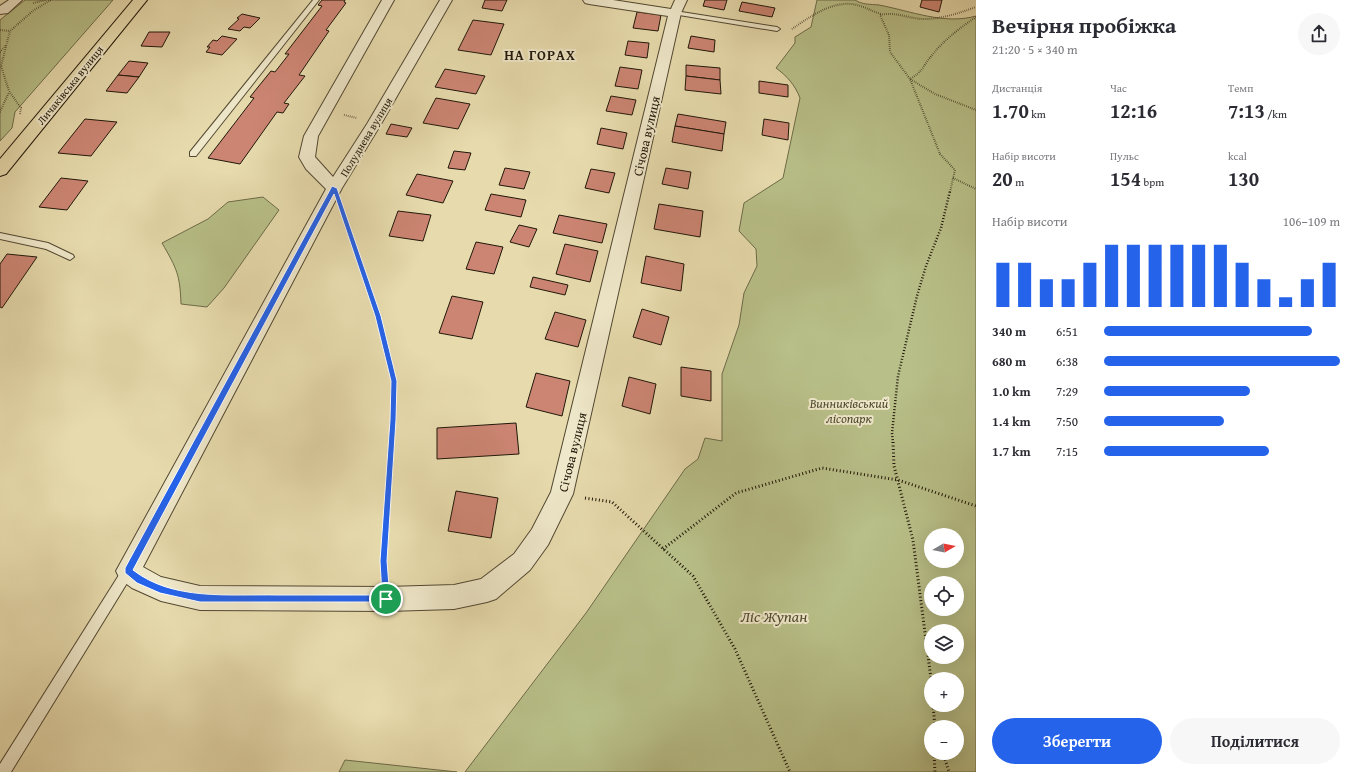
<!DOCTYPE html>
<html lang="uk">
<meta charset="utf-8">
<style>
:root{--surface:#fff;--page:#f7f7f7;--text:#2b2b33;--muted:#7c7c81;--accent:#2563eb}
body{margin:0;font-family:"Gentium Book Plus",serif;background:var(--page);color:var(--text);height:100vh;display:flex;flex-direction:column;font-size:15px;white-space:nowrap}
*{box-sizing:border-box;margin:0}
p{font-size:13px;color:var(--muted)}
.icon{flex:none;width:22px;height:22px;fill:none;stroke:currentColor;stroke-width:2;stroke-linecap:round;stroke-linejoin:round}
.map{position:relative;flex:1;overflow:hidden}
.panel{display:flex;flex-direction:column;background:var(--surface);width:380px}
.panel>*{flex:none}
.needle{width:26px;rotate:81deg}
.buttons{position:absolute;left:924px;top:528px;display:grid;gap:8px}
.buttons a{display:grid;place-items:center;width:40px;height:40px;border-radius:50%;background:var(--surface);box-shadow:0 4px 16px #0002;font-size:20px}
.pin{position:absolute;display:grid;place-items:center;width:34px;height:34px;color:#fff;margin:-17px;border:2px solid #fff;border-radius:50%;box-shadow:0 1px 4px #0007}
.round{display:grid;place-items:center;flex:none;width:42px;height:42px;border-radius:21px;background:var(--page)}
.headline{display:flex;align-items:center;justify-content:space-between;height:68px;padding:0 16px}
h1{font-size:22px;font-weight:700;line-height:30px}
.figures{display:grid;grid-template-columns:repeat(3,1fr);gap:6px;height:68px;padding:4px 16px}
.figures div{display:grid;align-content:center}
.figures b{font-size:20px;font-weight:700}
.figures small{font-size:11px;font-weight:400}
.figures p{font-size:11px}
.chart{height:112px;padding:8px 16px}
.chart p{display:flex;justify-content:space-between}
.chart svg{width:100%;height:72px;margin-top:4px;stroke:var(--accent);stroke-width:6}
.primary-button{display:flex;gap:8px;margin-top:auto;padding:8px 16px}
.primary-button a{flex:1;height:46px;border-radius:24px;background:var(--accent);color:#fff;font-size:16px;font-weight:700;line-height:46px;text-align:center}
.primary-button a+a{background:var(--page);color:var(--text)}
ul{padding:0 16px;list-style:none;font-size:13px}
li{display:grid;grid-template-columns:64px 48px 1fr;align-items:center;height:30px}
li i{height:10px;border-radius:5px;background:var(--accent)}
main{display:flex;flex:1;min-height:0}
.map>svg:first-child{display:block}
</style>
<main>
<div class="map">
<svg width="976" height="772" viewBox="0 0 976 772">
<rect width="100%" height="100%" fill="#e7dbad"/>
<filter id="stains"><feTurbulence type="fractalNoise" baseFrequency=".005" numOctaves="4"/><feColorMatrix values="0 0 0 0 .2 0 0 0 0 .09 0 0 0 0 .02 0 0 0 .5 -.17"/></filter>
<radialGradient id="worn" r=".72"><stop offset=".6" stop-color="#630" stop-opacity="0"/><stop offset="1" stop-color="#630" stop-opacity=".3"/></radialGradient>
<g fill="#b8bf88" stroke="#6c6b48" fill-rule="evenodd">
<polygon points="25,0 113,0 15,112 12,128 0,141 0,20"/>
<path d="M817,0H855C863,5 870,4 879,5C911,11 944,25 976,16V772H465L586,613L685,469L698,459L705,438L722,441V374L739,325L744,293L757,266L756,249L739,231L744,203L783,178L800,98C795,85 787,76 776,68L795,43V37L811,27ZM931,535H957V561H931ZM931,583H957V609H931ZM931,631H957V657H931ZM931,679H957V705H931ZM931,727H957V753H931Z"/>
<path d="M263,197L279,210L224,288L207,307L181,304C180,275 177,269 162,243L208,219L228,202Z"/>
<polygon points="345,760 457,772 339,772"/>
</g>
<g fill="#cc8573" stroke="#201709">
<polygon points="322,0 345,0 344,2 346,3 326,30 329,31 299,75 305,76 284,103 289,104 283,113 277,112 240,164 208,158 254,98 250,97 271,71 275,72 289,54 285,54 322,6 318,5"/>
<polygon points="485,0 507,0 502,11 482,8"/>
<polygon points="705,0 727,0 724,10 703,6"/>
<polygon points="922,0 942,0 939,12 920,7"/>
<polygon points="742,2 775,8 772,17 739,11"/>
<polygon points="637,12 661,15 658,31 633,28"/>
<polygon points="242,14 260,18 250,28 244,27 240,31 228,29 239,19 237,18"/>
<polygon points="473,20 504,24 491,55 458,50"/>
<polygon points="149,32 170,32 162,47 141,46"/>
<polygon points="222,36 237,39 222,55 206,52 210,47 207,47 213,40 217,41"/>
<polygon points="691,36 715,40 714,52 688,48"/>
<polygon points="628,41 649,43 647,58 625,55"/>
<polygon points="129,61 148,63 139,77 118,75"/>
<polygon points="686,65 720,68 720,80 686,76"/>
<polygon points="620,67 642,70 638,89 615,86"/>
<polygon points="445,69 485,76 476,94 435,87"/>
<polygon points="118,75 139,77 127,93 106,91"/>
<polygon points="686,76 720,80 721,94 685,90"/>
<polygon points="759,81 788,85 788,97 759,93"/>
<polygon points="611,96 636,100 632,115 606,111"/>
<polygon points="436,98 470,104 458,129 423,123"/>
<polygon points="678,114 726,122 724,134 675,126"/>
<polygon points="85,119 117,122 91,156 58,153"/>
<polygon points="764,119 789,123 788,140 762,135"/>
<polygon points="391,124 412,128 407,137 386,134"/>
<polygon points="675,126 724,134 722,151 672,142"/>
<polygon points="601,128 627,133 623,149 597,144"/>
<polygon points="454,151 471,153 465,170 448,168"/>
<polygon points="505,168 530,172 524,189 499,185"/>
<polygon points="666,168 691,172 688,189 662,184"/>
<polygon points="591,169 615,173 609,193 585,188"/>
<polygon points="417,174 453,181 443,203 406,195"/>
<polygon points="61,178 88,181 67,210 39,207"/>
<polygon points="491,194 526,200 521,217 485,210"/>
<polygon points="659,204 703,211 700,237 654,229"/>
<polygon points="398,211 431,215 423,241 389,236"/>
<polygon points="559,215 607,224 602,243 553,233"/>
<polygon points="519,225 537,229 529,247 510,242"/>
<polygon points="476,242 503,247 494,274 466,269"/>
<polygon points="565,244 598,251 590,282 556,274"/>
<polygon points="7,254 37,257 2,308 0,307 0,264"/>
<polygon points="646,256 684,264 681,291 641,283"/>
<polygon points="533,277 568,285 565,295 530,287"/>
<polygon points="452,296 483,302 472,339 439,333"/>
<polygon points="642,309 669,317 661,345 633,337"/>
<polygon points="555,312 586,320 578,347 545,339"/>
<polygon points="681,367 711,371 711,401 681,396"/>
<polygon points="536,373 570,381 562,416 526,407"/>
<polygon points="629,377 656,384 650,414 622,406"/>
<polygon points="516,423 519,454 437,459 437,428"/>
<polygon points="456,491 498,498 491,538 448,531"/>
</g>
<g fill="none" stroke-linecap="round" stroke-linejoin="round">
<g stroke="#524832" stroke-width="2">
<g id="service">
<polygon points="313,0 319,0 196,156 190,156 190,152"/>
<polygon points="675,11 777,27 780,29 777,31 673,14 673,12"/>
<polygon points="0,233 48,243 73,255 74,257 70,260 46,249 0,239"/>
<polygon points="128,565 132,567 134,571 132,575 11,772 0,772 0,764 124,567"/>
</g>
</g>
<g stroke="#524832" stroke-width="2">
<g id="minor">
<polygon points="9,0 22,0 8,13 0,14 0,6"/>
<polygon points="382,0 394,0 318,136 315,157 333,177 367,124 440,0 452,0 381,124 342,188 143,567 161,577 200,586 387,587 454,585 481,579 514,554 532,529 551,492 668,16 589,4 585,3 583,0 613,0 671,9 675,0 687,0 681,13 573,494 548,545 530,570 496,599 487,602 454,609 387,611 200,610 161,601 132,588 120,579 116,571 326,189 306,169 299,157 304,136"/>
</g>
</g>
<g stroke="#201709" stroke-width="2">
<polygon id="primary" points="133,0 147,0 6,174 0,176 0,159"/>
</g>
<g stroke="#201709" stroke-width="2" stroke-dasharray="0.5 1.5" stroke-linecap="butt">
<polyline points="33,3 46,0"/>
<path d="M976,17C961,27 944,40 933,54C923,65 924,71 910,79L935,94L976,110"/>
<path d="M792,29C808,18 830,2 851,4C862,5 871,11 881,14"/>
<polyline points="0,30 10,31"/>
<polyline points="0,52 6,45"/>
<polyline points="0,112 9,92"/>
<polyline points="20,114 21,108 9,91 1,66 10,31 34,10 51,0"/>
<polyline points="344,115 357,118"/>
<polyline points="953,178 976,189"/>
<path d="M950,192L955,170L940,154L910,79L890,52L889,35L880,15C895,11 909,19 924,19C942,19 959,13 976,7"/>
</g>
<g stroke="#201709" stroke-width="2.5" stroke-dasharray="1 2" stroke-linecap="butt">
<polyline points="343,213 378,316 394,381 391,443"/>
<polyline points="893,443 892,433 898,376 917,296 926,266 941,228 950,191"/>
</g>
<g stroke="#201709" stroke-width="3" stroke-dasharray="1 2.5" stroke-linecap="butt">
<polyline points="893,442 894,466 913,540 931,679"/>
<polyline points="585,498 612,502 693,576 735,649 790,772"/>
<polyline points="663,549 736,493 822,468 898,480 976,506"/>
<polyline points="385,576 383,561 391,442"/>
<polyline points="933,705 935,727"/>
<polyline points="934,753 935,772"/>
<polyline points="943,753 949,772"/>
</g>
<use href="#service" fill="#efe8ca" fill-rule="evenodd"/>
<use href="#minor" fill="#efe8ca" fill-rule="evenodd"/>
<use href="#primary" fill="#e7dbad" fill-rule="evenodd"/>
</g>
<path fill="#2563eb" stroke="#fff" fill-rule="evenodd" d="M332,186L337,188L381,316L397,381L396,420L387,561L390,599L389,602H200L160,593L137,583L125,573V568ZM334,194L375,316L391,381L390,420L380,561L382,595C347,595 313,595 278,595C229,594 173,601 133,570Z"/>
<g text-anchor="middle" stroke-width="4" stroke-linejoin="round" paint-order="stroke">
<g font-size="11" fill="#201709" stroke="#efe8ca">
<text transform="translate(70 85) rotate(-51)" y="4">Личаківська вулиця</text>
<text transform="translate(366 137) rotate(-59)" y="4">Полуднева вулиця</text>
</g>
<g font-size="13" fill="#201709" stroke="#efe8ca">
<text transform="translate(646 136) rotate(-77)" y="5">Січова вулиця</text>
<text transform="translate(572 452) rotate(-76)" y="5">Січова вулиця</text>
</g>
<g font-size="13" font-style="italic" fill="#4e492f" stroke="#efe8ca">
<text x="849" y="408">Винниківський<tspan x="849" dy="15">лісопарк</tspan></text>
</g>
<g font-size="14" font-weight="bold" letter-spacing="1" fill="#201709" stroke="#efe8ca">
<text x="540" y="60">НА ГОРАХ</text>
</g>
<g font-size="16" font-style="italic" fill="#4e492f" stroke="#efe8ca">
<text x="774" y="622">Ліс Жупан</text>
</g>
</g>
<rect width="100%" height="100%" filter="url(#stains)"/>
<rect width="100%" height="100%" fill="url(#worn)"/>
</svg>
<div class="buttons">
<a><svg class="needle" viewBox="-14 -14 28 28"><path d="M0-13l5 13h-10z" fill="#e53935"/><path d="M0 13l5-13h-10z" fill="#7c7c81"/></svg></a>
<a><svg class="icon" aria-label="locate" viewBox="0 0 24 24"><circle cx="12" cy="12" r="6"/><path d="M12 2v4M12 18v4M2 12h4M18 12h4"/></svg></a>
<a><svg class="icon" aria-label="layers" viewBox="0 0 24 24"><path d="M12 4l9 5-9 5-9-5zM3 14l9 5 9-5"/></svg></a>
<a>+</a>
<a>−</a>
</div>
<div class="pin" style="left:386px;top:599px;background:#1e9e55"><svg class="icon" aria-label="arrive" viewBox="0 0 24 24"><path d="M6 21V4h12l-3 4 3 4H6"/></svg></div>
</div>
<section class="panel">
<div class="headline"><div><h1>Вечірня пробіжка</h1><p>21:20 · 5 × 340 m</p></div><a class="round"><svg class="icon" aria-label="share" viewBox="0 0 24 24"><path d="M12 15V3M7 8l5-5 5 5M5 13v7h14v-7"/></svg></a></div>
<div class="figures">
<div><p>Дистанція</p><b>1.70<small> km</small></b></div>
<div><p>Час</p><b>12:16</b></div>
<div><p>Темп</p><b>7:13<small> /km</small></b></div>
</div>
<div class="figures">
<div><p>Набір висоти</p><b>20<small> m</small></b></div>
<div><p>Пульс</p><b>154<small> bpm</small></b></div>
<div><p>kcal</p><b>130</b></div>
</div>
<div class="chart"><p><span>Набір висоти</span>106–109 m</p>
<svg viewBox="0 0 160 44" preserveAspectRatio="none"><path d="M5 44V17M15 44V17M25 44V27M35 44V27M45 44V17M55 44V6M65 44V6M75 44V6M85 44V6M95 44V6M105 44V6M115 44V17M125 44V27M135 44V38M145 44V27M155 44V17"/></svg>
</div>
<ul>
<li><b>340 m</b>6:51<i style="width:88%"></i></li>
<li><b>680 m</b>6:38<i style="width:100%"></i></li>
<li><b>1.0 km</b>7:29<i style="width:62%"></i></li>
<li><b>1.4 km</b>7:50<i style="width:51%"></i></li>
<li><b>1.7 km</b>7:15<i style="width:70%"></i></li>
</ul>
<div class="primary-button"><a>Зберегти</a><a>Поділитися</a></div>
</section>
</main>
